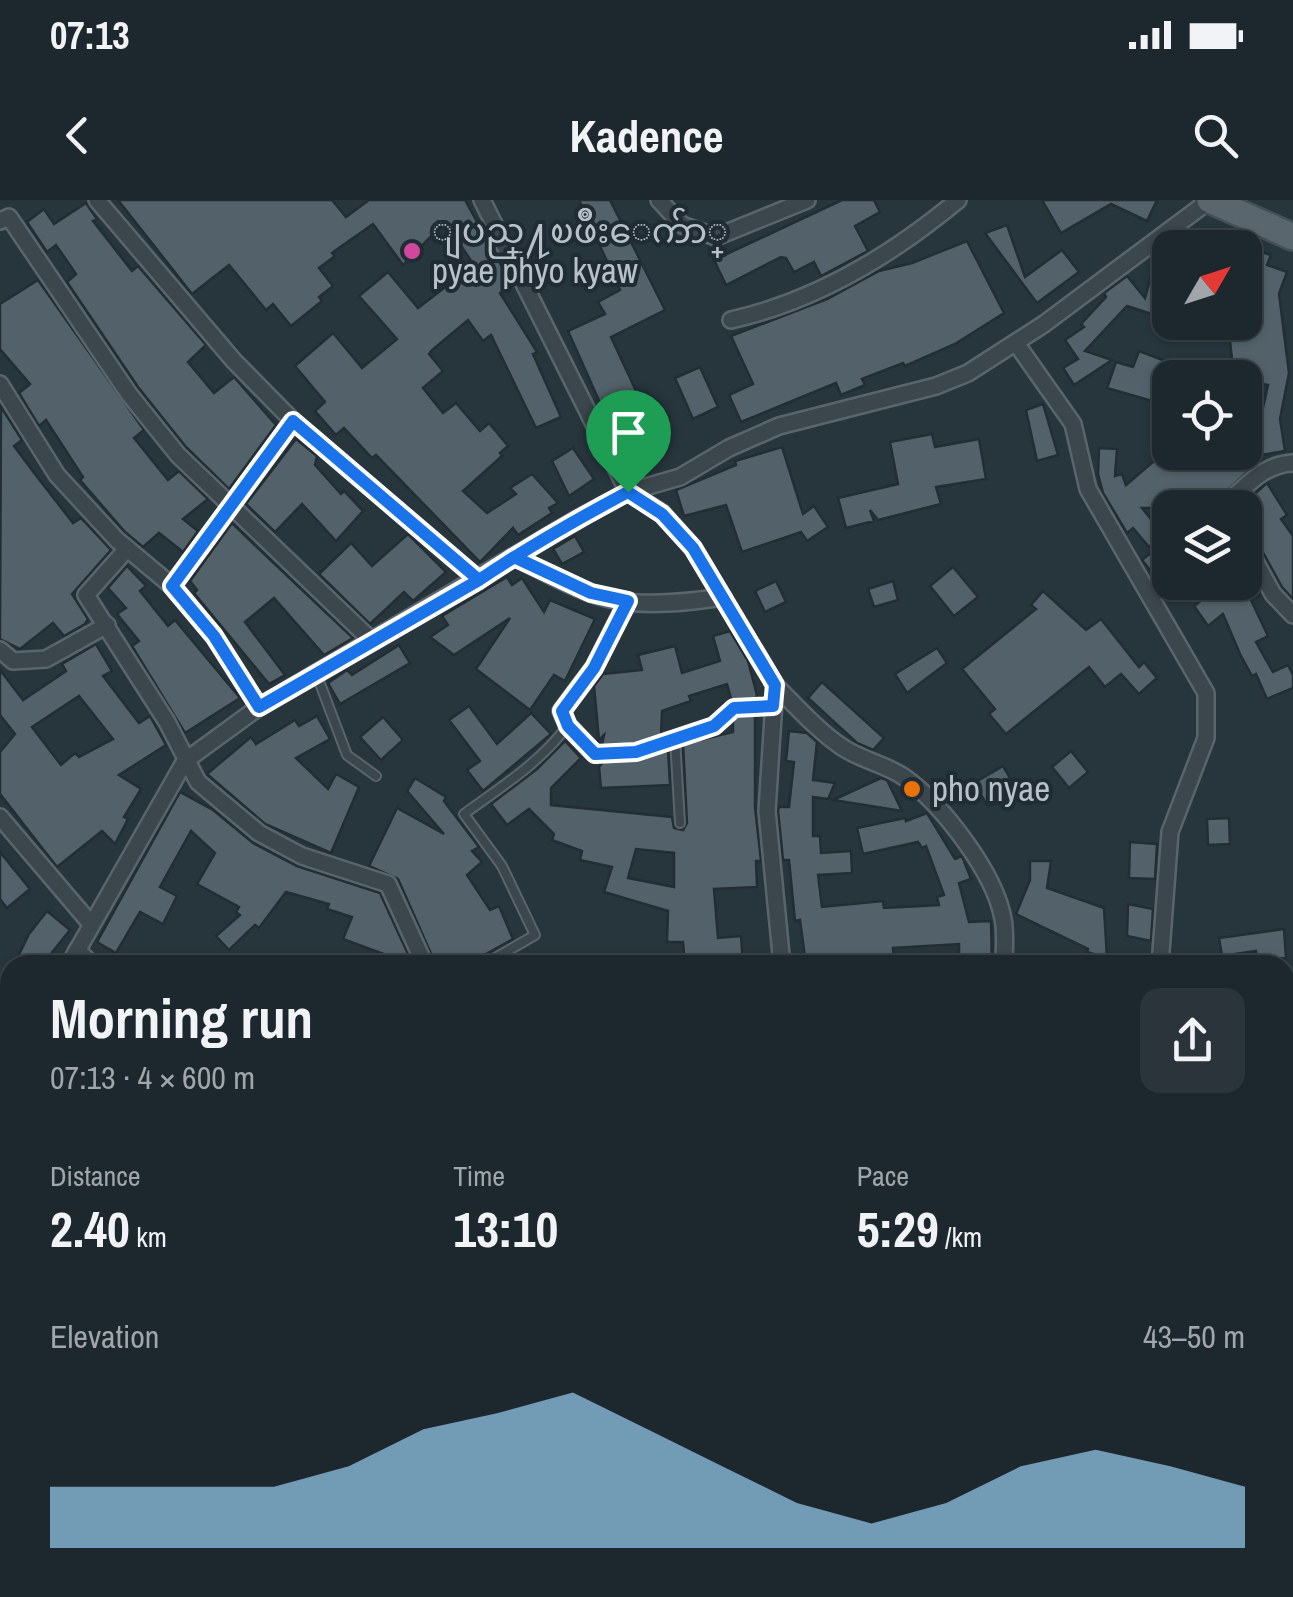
<!DOCTYPE html>
<meta charset="utf-8">
<style>
:root{--surface:#1d282e;--page:#2a343a;--text:#f1f3f6;--muted:#a0a6aa;--line:#3b444a;--accent:#96ccee}
body{margin:0;font-family:"Archivo Narrow","Noto Sans Myanmar",sans-serif;background:var(--page);color:var(--text);height:100vh;display:flex;flex-direction:column;font-size:38px;white-space:nowrap}
*{box-sizing:border-box;margin:0}
p{font-size:32px;color:var(--muted)}
.icon{flex:none;width:55px;height:55px;fill:none;stroke:currentColor;stroke-width:2;stroke-linecap:round;stroke-linejoin:round}
.map{position:relative;flex:1;overflow:hidden}
.drawer{position:absolute;left:0px;top:755px;width:1295px;height:642px;display:flex;flex-direction:column;background:var(--surface);border-radius:30px 30px 0 0;box-shadow:0 2px 8px #0004,0 0 0 2px var(--line)}
.drawer>*{flex:none}
.needle{width:65px;rotate:51deg}
.fabs{position:absolute;left:1152px;top:30px;display:grid;gap:20px}
.fabs a{display:grid;place-items:center;width:110px;height:110px;border-radius:20px;background:var(--surface);box-shadow:0 2px 8px #0004,0 0 0 2px var(--line);font-size:50px}
.pin{position:absolute;display:grid;place-items:center;width:85px;height:85px;color:#fff;margin:-102px -42px;border-radius:50% 50% 50% 0;rotate:-45deg;box-shadow:0 0 10px #0007}
.pin .icon{rotate:45deg}
.round{display:grid;place-items:center;flex:none;width:105px;height:105px;border-radius:20px;background:var(--page)}
.summary{display:flex;align-items:center;justify-content:space-between;height:170px;padding:0 50px}
h1{font-size:55px;font-weight:800;line-height:75px}
.metrics{display:grid;grid-template-columns:repeat(3,1fr);gap:15px;height:170px;padding:10px 50px}
.metrics div{display:grid;align-content:center}
.metrics b{font-size:50px;font-weight:800}
.metrics small{font-size:28px;font-weight:400}
.metrics p{font-size:28px}
.chart{height:280px;padding:20px 50px}
.chart p{display:flex;justify-content:space-between}
.chart svg{width:100%;height:180px;margin-top:10px;fill:var(--accent);opacity:.7}
.status{display:flex;justify-content:space-between;align-items:center;height:70px;padding:0 50px;background:var(--surface);direction:ltr}
.status svg{height:28px;fill:currentColor}
header{display:flex;justify-content:space-between;align-items:center;height:130px;padding:0 50px;background:var(--surface);font-size:45px;font-weight:800}
.map>svg:first-child{display:block}
</style>
<div class="status"><b>07:13</b><svg viewBox="0 0 49 12"><path d="M0 12V9h3v3zM5 12V6h3v6zM10 12V3h3v9zM15 12V0h3v12zM26 1h20v11H26zM47 4h2v5h-2z"/></svg></div>
<header><svg class="icon" aria-label="back" viewBox="0 0 24 24"><path d="M15 5l-7 7 7 7"/></svg>Kadence<svg class="icon" aria-label="search" viewBox="0 0 24 24"><circle cx="10" cy="10" r="6"/><path d="M15 15l6 6"/></svg></header>
<div class="map">
<svg width="1293" height="1397" viewBox="0 0 1293 1397">
<rect width="100%" height="100%" fill="#27353d"/>
<g fill="#53626a" stroke="#222e34" stroke-width="2.5" fill-rule="evenodd">
<polygon points="118,0 332,0 346,17 369,0 465,0 512,85 500,93 537,152 533,154 561,217 536,228 491,135 483,141 468,120 432,150 429,154 443,171 423,188 443,213 456,203 480,231 489,223 508,246 500,253 502,256 463,291 487,313 516,294 510,288 532,274 558,303 549,308 552,313 518,335 513,328 480,362 376,255 372,258 344,228 336,235 315,211 325,202 295,166 333,133 362,168 397,139 359,96 388,72 418,108 474,65 445,22 403,65 373,24 332,53 335,56 319,68 333,86 319,97 322,101 291,126 273,104 266,110 229,65 192,94"/>
<polygon points="579,0 610,0 665,110 611,137 644,208 636,212 657,255 629,268 568,131 605,114 598,102 620,90"/>
<polygon points="842,0 874,0 880,12 855,26 868,51 821,76 814,62 794,72 786,58 781,57 726,85 714,60"/>
<polygon points="1042,0 1157,0 1147,21 1111,4 1061,33"/>
<polygon points="86,3 97,19 93,21 132,71 138,66 206,145 188,162 214,193 234,177 276,225 229,289 186,247 138,187 67,82 76,74 56,45 47,52 27,22 44,9 54,24"/>
<polygon points="1007,25 1025,77 1062,50 1079,72 1037,103 985,33"/>
<polygon points="967,41 1004,113 955,144 905,166 903,163 862,179 865,185 841,195 836,183 741,222 729,195 753,184 731,136 827,99 879,71 912,63"/>
<polygon points="1245,47 1271,55 1267,65 1287,72 1279,94 1289,173 1280,219 1285,251 1250,257 1255,265 1208,308 1142,308 1164,335 1149,347 1133,328 1127,333 1103,293 1098,274 1099,248 1117,249 1115,276 1122,274 1126,285 1169,248 1170,252 1245,252 1245,214 1262,212 1268,185 1250,182 1250,178 1234,178 1228,122 1245,122 1245,82 1249,72 1245,70"/>
<polygon points="1156,57 1170,60 1170,120 1127,106 1085,151 1112,160 1074,185 1063,168 1078,159 1065,140 1084,127 1081,124 1106,97 1104,93 1127,76 1145,98"/>
<polygon points="38,80 144,230 134,238 168,280 179,271 208,299 183,319 198,331 183,352 159,333 143,347 125,332 80,280 83,277 46,220 39,226 19,193 30,184 0,149 0,104"/>
<polygon points="1139,151 1205,176 1204,178 1160,178 1152,201 1107,188 1116,162 1133,167"/>
<polygon points="700,167 718,207 693,219 675,178"/>
<polygon points="1043,204 1058,255 1037,261 1026,210"/>
<polygon points="1,207 22,240 14,246 38,278 73,323 81,318 111,350 72,394 88,419 85,424 64,436 53,423 20,449 0,439"/>
<polygon points="932,234 935,247 979,239 986,279 936,287 941,304 878,320 870,310 874,321 846,328 838,298 898,284 890,242"/>
<polygon points="296,239 317,256 315,265 341,294 344,291 363,311 336,341 302,304 275,332 246,304"/>
<polygon points="782,247 803,314 814,306 828,327 807,341 801,332 742,352 726,305 684,316 676,290 736,265 735,261"/>
<polygon points="573,248 594,279 569,296 552,261"/>
<polygon points="1267,283 1287,315 1281,319 1293,336 1293,399 1282,387 1255,338 1245,332 1245,308 1242,305"/>
<polygon points="232,323 260,350 353,438 324,455 274,398 245,422 285,475 269,484 194,393 197,390 190,381"/>
<polygon points="408,334 446,372 413,401 404,392 370,424 319,374 351,343 372,366"/>
<polygon points="575,336 584,352 562,364 553,349"/>
<polygon points="1157,348 1170,365 1170,382 1182,384 1169,394 1142,360"/>
<polygon points="127,366 146,386 140,391 168,426 175,420 240,498 185,533 132,446 139,441 117,414 126,408 108,388"/>
<polygon points="1245,366 1260,395 1251,400 1268,436 1256,442 1273,472 1288,465 1293,475 1293,488 1267,499 1256,474 1252,476 1240,454 1223,414 1208,426 1194,406 1226,382 1245,382"/>
<polygon points="953,367 978,397 954,416 930,386"/>
<polygon points="507,377 512,385 522,378 544,412 550,400 595,419 565,481 554,475 530,510 476,469 510,418 454,455 430,437 448,425 442,416"/>
<polygon points="776,381 786,402 765,412 755,391"/>
<polygon points="893,381 898,400 874,407 868,389"/>
<polygon points="1043,391 1086,430 1101,419 1139,467 1144,462 1157,478 1139,494 1121,474 1105,487 1089,467 1006,534 989,514 995,509 962,469 1036,409 1031,405"/>
<polygon points="730,431 748,461 757,495 755,500 732,502 727,484 689,496 691,501 662,511 661,536 635,545 602,545 604,535 599,540 594,486 603,474 642,470 638,455 675,446 682,473 720,461 713,436"/>
<path d="M96,444L112,471L103,476L139,523L150,516L166,545L119,575L141,589L124,617L128,619L115,644L102,631L57,667L0,594V552L15,534L0,515V470L23,500L66,471L62,464ZM79,496L113,539L79,557L75,553L61,565L32,527Z"/>
<polygon points="399,445 410,463 340,504 328,483 347,470 352,475"/>
<polygon points="937,448 947,463 907,493 895,474"/>
<polygon points="822,482 884,538 873,550 857,543 808,498"/>
<polygon points="469,506 497,544 531,513 551,534 483,591 467,570 480,561 449,520"/>
<path d="M755,515V607L761,661H756L757,687L714,689L718,738L741,736L743,765H685L683,742H667L668,711L604,692L612,667L580,660L582,651L552,640L554,634L529,609L507,625L491,604L537,569L565,541L581,558L551,588V605L672,617L674,628L683,630L687,623L683,544L733,532V520L737,516ZM636,649L674,653V687L628,678Z"/>
<polygon points="317,516 330,539 296,558 328,589 336,574 359,587 331,653 265,624 207,574 251,537 256,544 295,520 299,526"/>
<polygon points="383,517 403,540 381,560 360,537"/>
<polygon points="789,531 807,533 817,542 813,580 835,583 828,599 813,597 813,636 820,636 821,653 851,651 852,673 818,675 822,707 883,701 884,708 939,705 937,697 944,695 926,646 922,648 918,642 863,654 857,628 905,618 906,621 927,613 955,659 962,656 971,679 959,683 969,722 991,721 992,765 959,765 959,744 893,748 894,765 806,765 800,720 795,721 789,660 783,660 778,611 779,607 789,607 794,562 786,561"/>
<polygon points="668,549 670,585 601,588 599,567 604,561 638,559"/>
<polygon points="1071,551 1088,572 1069,588 1052,567"/>
<polygon points="1003,566 1017,590 988,607 974,583"/>
<polygon points="415,578 446,597 444,601 479,647 472,651 482,662 467,675 490,710 499,706 513,739 479,758 476,765 436,765 398,679 369,666 397,608 444,634 407,591"/>
<polygon points="881,578 887,580 902,611 833,600"/>
<polygon points="180,592 213,610 253,643 297,666 380,693 413,765 343,739 352,717 327,709 329,704 286,692 259,728 255,725 229,750 216,736 240,715 236,712 239,707 197,684 215,653 191,631 160,687 177,696 163,724 140,712 116,753 97,742"/>
<polygon points="1229,618 1230,644 1208,645 1207,619"/>
<polygon points="1130,642 1157,644 1155,679 1129,678"/>
<polygon points="0,652 30,689 7,708 0,699"/>
<polygon points="1030,661 1051,661 1047,688 1104,708 1107,758 1087,752 1088,749 1016,714 1030,680"/>
<polygon points="1128,704 1153,709 1151,741 1127,736"/>
<polygon points="47,711 70,730 42,765 14,765 29,734"/>
<polygon points="1284,729 1286,758 1257,760 1256,751 1222,756 1219,738"/>
</g>
<g fill="none" stroke-linecap="round" stroke-linejoin="round">
<g stroke="#59656b" stroke-width="12">
<g id="lane">
<polyline points="316,473 347,555 376,576"/>
<polyline points="675,539 680,623"/>
<polyline points="595,554 636,552 714,526 734,509 773,506"/>
<path d="M483,765L535,735L502,666L464,614C501,587 540,563 568,525"/>
<polyline points="0,1249 10,1247"/>
<polyline points="311,1388 317,1397"/>
</g>
</g>
<g stroke="#59656b" stroke-width="20">
<g id="street">
<polyline points="97,0 234,161 293,221 479,380"/>
<polyline points="482,0 628,292 662,313 693,348 775,485 767,611 782,765"/>
<polyline points="659,0 682,25 716,37 807,0"/>
<polyline points="0,21 9,17 129,194 178,255 371,440"/>
<path d="M731,120C816,101 892,55 958,0"/>
<polyline points="1016,143 1073,224 1088,289 1206,493 1206,538 1170,632 1160,765"/>
<polyline points="0,184 57,275 117,340 172,386 214,436 259,507"/>
<path d="M1231,308L1228,302C1248,284 1265,264 1293,263"/>
<polyline points="1245,343 1273,394 1293,415"/>
<polyline points="127,349 86,395 167,522 198,582 259,633 302,656 388,684 425,765"/>
<path d="M514,357C546,372 579,393 614,400C648,407 690,402 723,397"/>
<polyline points="172,386 293,221"/>
<polyline points="0,450 13,461 46,459 107,425"/>
<path d="M775,485C796,506 817,530 842,547C861,560 885,564 904,577C942,604 995,673 1003,719C1006,734 1004,750 1004,765"/>
<polyline points="595,554 568,525 561,511 594,467 628,401"/>
<polyline points="0,617 91,724"/>
<polyline points="77,750 93,765"/>
<polyline points="69,765 185,561 259,507 575,320 628,292 680,277 729,248 779,226 936,186 968,173 1044,124 1210,0"/>
<polyline points="1285,783 1293,783"/>
<polyline points="0,890 10,873"/>
<polyline points="0,1028 10,1027"/>
<polyline points="434,1388 435,1397"/>
<polyline points="770,1388 799,1391 811,1388"/>
<polyline points="0,1389 10,1387"/>
<polyline points="90,1397 92,1388"/>
<polyline points="864,1397 866,1388"/>
</g>
</g>
<g stroke="#445056" stroke-width="30">
<polyline id="primary" points="1210,0 1293,37"/>
</g>
<use href="#lane" stroke="#3b474d" stroke-width="8"/>
<use href="#street" stroke="#3b474d" stroke-width="15"/>
<use href="#primary" stroke="#59666d" stroke-width="25"/>
</g>
<g fill="none" stroke-linecap="round" stroke-linejoin="round">
<g stroke="#fff" stroke-width="20">
<path id="route" d="M628,292C577,319 527,348 479,380L293,221L172,386L214,436L259,507L479,380L514,357L591,393L628,401L594,468L562,511L568,526L595,554L636,552L714,526L734,508L773,506L775,485L693,348L662,314L628,292"/>
</g>
<use href="#route" stroke="#1a73e8" stroke-width="12"/>
</g>
<circle fill="#d1479c" stroke="#202c33" stroke-width="4" cx="412" cy="51" r="10"/>
<circle fill="#e8710a" stroke="#202c33" stroke-width="4" cx="912" cy="589" r="10"/>
<g text-anchor="middle" stroke-width="8" stroke-linejoin="round" paint-order="stroke">
<g font-size="35" fill="#b7c2c8" stroke="#202c33" text-anchor="start">
<text x="432" y="43">ျပည္႔ၿဖိဳးေက်ာ္<tspan x="432" dy="40">pyae phyo kyaw</tspan></text>
<text x="932" y="601">pho nyae</text>
</g>
</g>
</svg>
<div class="fabs">
<a><svg class="needle" viewBox="-14 -14 28 28"><path d="M0-13l5 13h-10z" fill="#e53935"/><path d="M0 13l5-13h-10z" fill="#a0a6aa"/></svg></a>
<a><svg class="icon" aria-label="locate" viewBox="0 0 24 24"><circle cx="12" cy="12" r="6"/><path d="M12 2v4M12 18v4M2 12h4M18 12h4"/></svg></a>
<a><svg class="icon" aria-label="layers" viewBox="0 0 24 24"><path d="M12 4l9 5-9 5-9-5zM3 14l9 5 9-5"/></svg></a>
</div>
<div class="pin" style="left:628px;top:292px;background:#1e9e55"><svg class="icon" aria-label="arrive" viewBox="0 0 24 24"><path d="M6 21V4h12l-3 4 3 4H6"/></svg></div>
<section class="drawer">
<div class="summary"><div><h1>Morning run</h1><p>07:13 · 4 × 600 m</p></div><a class="round"><svg class="icon" aria-label="share" viewBox="0 0 24 24"><path d="M12 15V3M7 8l5-5 5 5M5 13v7h14v-7"/></svg></a></div>
<div class="metrics">
<div><p>Distance</p><b>2.40<small> km</small></b></div>
<div><p>Time</p><b>13:10</b></div>
<div><p>Pace</p><b>5:29<small> /km</small></b></div>
</div>
<div class="chart"><p><span>Elevation</span>43–50 m</p>
<svg viewBox="0 0 160 44" preserveAspectRatio="none"><path d="M0 44V29L10 29L20 29L30 29L40 24L50 15L60 11L70 6L80 15L90 24L100 33L110 38L120 33L130 24L140 20L150 24L160 29V44z"/></svg>
</div>
</section>
</div>
